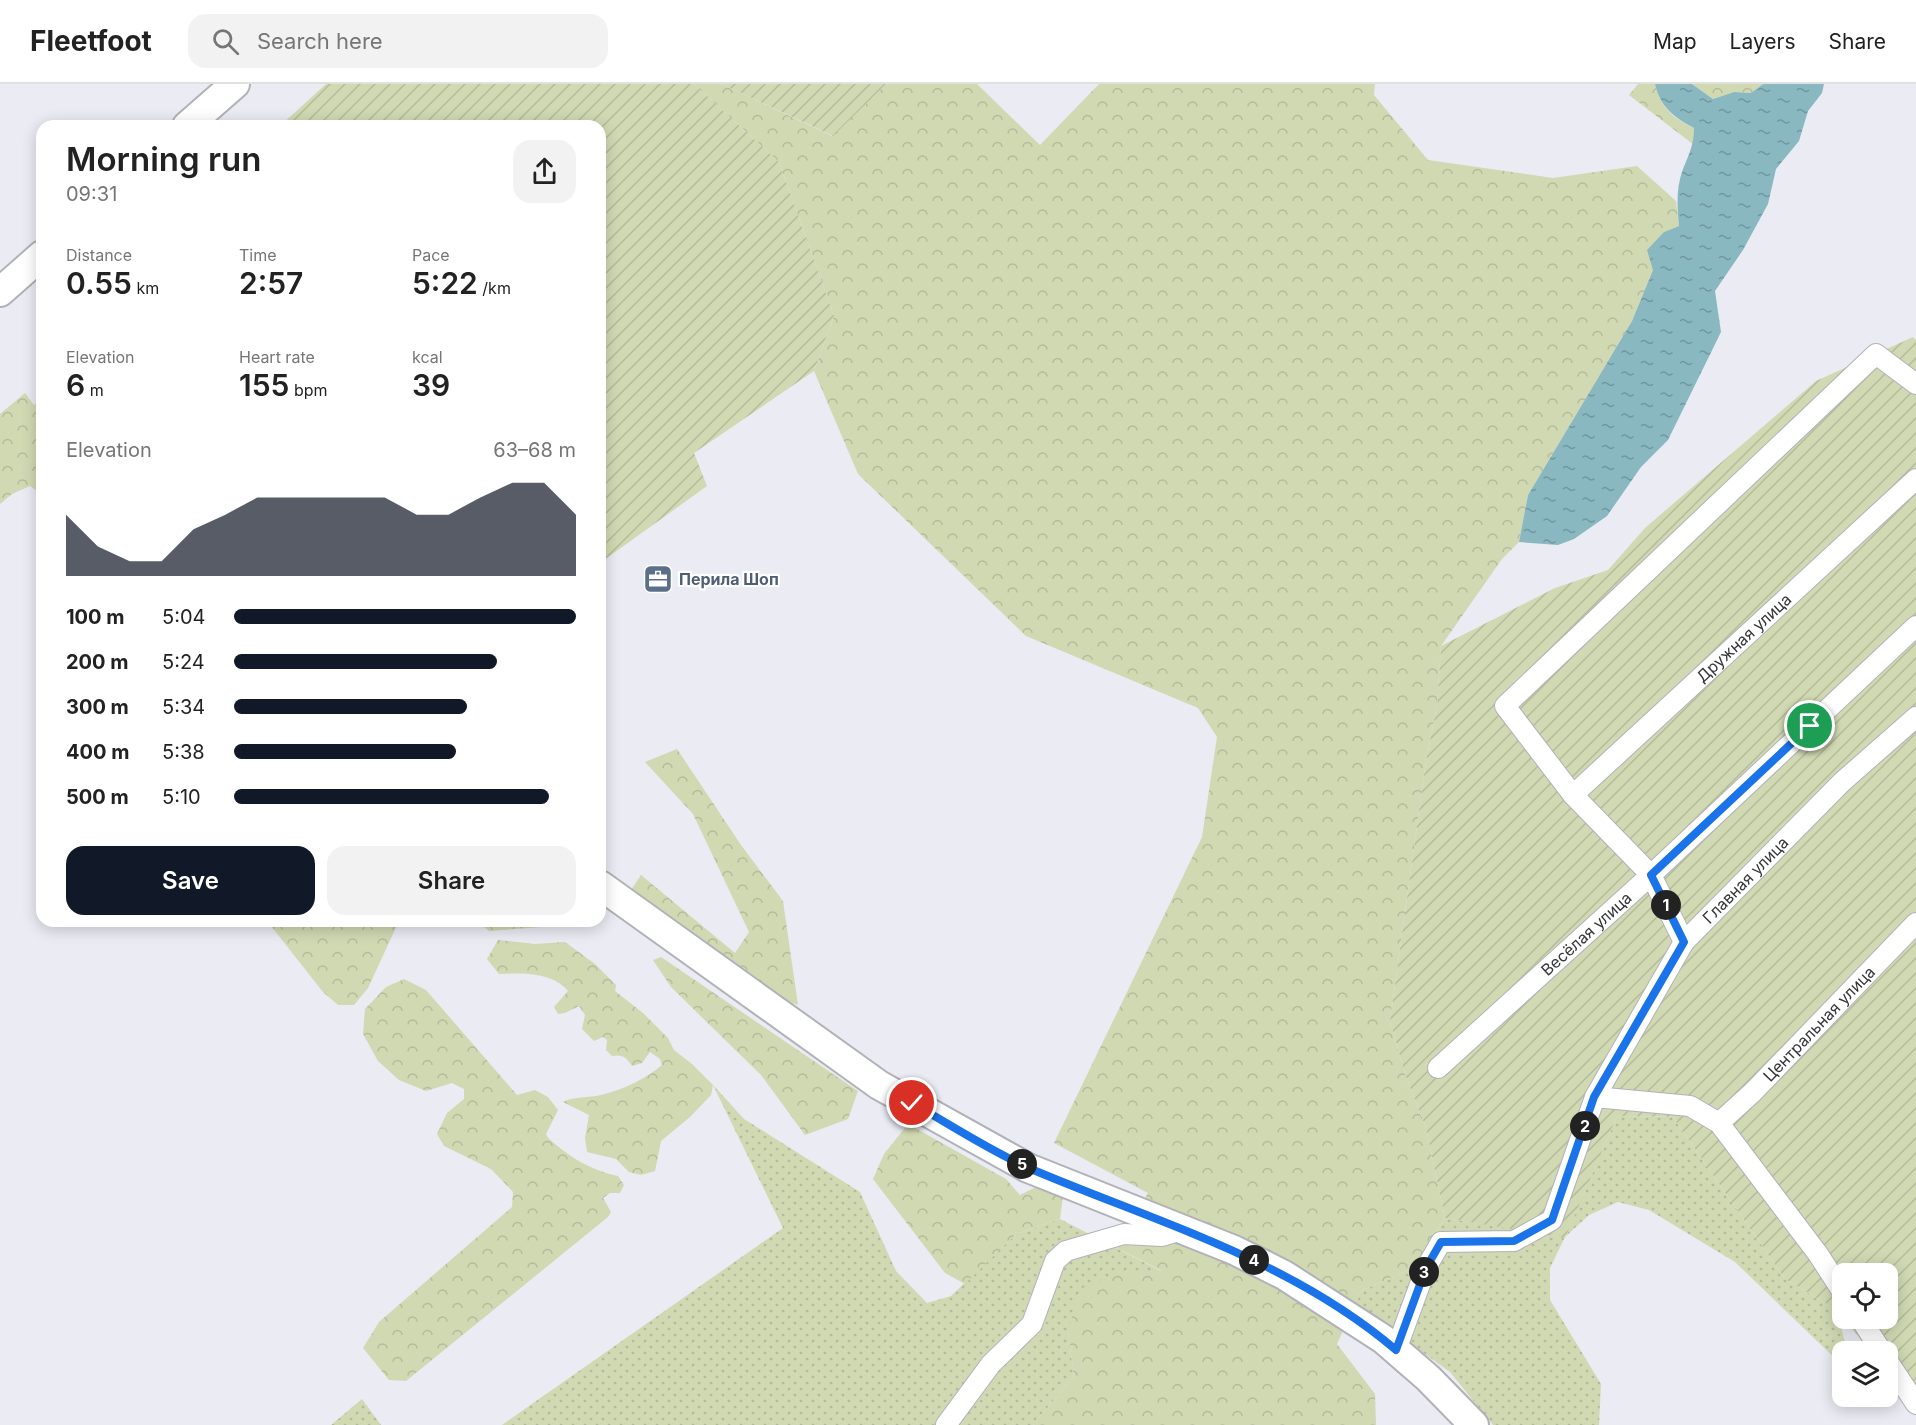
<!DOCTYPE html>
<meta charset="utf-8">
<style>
:root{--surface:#fff;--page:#f2f2f2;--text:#222;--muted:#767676;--line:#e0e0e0;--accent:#111827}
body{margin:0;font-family:Inter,sans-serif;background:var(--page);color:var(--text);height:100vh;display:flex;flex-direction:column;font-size:22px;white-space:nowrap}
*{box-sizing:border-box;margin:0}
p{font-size:20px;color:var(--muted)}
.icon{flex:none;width:33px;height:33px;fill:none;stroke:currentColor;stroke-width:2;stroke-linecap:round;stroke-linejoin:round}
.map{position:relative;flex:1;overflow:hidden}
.panel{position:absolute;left:36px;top:36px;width:570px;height:807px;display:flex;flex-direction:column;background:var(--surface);border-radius:18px;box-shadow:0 3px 15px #0003}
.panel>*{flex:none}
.controls{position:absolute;left:1832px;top:1179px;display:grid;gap:12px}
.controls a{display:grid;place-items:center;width:66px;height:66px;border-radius:12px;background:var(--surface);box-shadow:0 3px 15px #0003;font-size:30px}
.pin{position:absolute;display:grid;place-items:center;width:51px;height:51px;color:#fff;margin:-26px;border:3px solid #fff;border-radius:50%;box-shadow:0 2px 6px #0007}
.km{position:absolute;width:30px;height:30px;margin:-15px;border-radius:50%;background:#222;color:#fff;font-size:16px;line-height:30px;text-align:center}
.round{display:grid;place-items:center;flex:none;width:63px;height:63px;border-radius:18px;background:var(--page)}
.summary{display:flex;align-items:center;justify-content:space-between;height:102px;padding:0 30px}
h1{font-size:33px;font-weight:600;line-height:45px}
.metrics{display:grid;grid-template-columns:repeat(3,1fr);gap:9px;height:102px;padding:6px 30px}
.metrics div{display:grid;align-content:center}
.metrics b{font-size:30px;font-weight:600}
.metrics small{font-size:16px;font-weight:400}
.metrics p{font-size:16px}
.chart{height:168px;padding:12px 30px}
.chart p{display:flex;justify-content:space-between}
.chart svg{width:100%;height:108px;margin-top:6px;fill:var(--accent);opacity:.7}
.primary-button{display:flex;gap:12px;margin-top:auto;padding:12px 30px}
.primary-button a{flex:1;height:69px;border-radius:18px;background:var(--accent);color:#fff;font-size:24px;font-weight:600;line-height:69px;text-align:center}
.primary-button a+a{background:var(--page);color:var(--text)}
ul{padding:0 30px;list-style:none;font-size:20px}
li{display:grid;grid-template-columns:96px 72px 1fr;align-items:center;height:45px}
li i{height:15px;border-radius:8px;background:var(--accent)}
header{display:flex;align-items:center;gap:36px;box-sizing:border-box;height:84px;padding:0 30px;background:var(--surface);border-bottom:2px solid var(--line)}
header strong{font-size:28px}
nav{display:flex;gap:33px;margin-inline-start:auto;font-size:21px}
.search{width:420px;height:54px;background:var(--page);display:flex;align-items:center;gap:15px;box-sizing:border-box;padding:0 21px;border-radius:18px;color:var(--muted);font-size:22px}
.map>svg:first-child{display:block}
</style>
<header>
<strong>Fleetfoot</strong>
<div class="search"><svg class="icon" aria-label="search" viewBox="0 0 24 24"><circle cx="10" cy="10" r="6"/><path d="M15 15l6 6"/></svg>Search here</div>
<nav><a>Map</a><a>Layers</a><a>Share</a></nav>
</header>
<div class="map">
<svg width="1916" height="1341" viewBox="0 0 1916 1341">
<defs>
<pattern id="grass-dots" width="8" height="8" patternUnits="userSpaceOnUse" patternTransform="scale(1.5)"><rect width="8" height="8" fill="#d1d9b3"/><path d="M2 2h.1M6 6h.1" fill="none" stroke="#b4bb9b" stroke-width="1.8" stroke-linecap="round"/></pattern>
<pattern id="forest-crowns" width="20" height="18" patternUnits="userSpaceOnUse" patternTransform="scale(1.5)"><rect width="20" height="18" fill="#d1d9b3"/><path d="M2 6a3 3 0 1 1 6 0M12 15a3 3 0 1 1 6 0" fill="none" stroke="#b4bb9b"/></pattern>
<pattern id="garden-furrows" width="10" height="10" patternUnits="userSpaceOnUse" patternTransform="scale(1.5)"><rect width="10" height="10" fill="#d1d9b3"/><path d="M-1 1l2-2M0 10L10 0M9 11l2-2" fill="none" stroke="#b4bb9b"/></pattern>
<pattern id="water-ripples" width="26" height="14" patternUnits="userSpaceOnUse" patternTransform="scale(1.5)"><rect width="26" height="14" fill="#89b8c1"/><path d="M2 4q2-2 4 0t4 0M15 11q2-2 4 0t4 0" fill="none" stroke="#71969e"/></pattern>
</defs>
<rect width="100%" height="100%" fill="#eaebf3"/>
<g fill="url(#grass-dots)">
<polygon points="713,1001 744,1035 860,1108 896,1187 927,1219 951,1212 1016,1150 1060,1135 1163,1188 1120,1188 1068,1247 1074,1292 1033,1341 502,1341 783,1144"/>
<polygon points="1617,1032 1673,1033 1785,1195 1837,1226 1847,1267 1842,1268 1842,1281 1735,1178 1649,1126 1618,1118 1589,1131 1565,1153 1550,1184 1550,1216 1601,1300 1599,1341 1493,1341 1450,1288 1355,1220 1361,1207 1415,1183 1445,1134 1565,1153"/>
<polygon points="362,1315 381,1341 331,1341"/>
</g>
<g fill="url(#forest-crowns)">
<polygon points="694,0 722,0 832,52 886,0 977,0 1040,61 1099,0 1375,0 1374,11 1428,76 1553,94 1637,82 1676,117 1679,142 1664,148 1653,186 1632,237 1528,411 1519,458 1502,475 1441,562 1437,621 1426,677 1390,937 1405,990 1426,1044 1445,1134 1415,1183 1361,1207 1337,1260 1375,1310 1376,1341 1033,1341 1074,1292 1068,1247 1080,1205 1120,1188 1162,1187 1117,1164 1148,1109 1054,1059 1202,753 1217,653 1198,624 1026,552 858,390 814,287 834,232 779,78"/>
<path d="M1638,0H1655C1660,23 1674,35 1694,44V61L1629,11Z"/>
<polygon points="1692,0 1763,0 1751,9 1734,8 1713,15"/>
<polygon points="25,309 34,321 42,314 42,411 30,402 12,410 0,420 0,330"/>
<polygon points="677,665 741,761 783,817 798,921 769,910 631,806 641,791 735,869 749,848 693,730 645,678"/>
<polygon points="267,837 399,837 368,904 354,921 338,921 323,908"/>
<polygon points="477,837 543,837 542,843 489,847"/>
<path d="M498,856L535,860L565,858L595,880L616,901L615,907L643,929L668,954L674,966L692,980L713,1001L711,1011L690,1033L661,1057L655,1087L641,1091L629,1088L616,1075L587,1068L585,1054L589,1031L563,1018C575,1012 588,1014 601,1011C622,1006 646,995 662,981L660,975L650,968L642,979L632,982C626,973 623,970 612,972L606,966L607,956L603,953L594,957L582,945L585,931L579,922L565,929L558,930L554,923L568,907C552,888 523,889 499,890L487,875Z"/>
<polygon points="661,873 858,1007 848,1035 805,1051 761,991 671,903 653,876"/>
<path d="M404,895L426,906L517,1011L535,1006L548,1013L558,1026L546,1050L548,1054C569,1073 590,1086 618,1092L624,1101L620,1109H610L603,1114L611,1128L608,1133L406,1297L389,1296L363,1264L379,1238L512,1123L513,1108L491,1085L444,1062L437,1050L447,1029L464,1015V1005L452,999L426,1007L399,996L378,977L363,950L365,925L386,903Z"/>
<polygon points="908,1040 1006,1095 1020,1111 1040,1101 1063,1112 1060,1135 1016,1150 965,1200 945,1189 873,1095 884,1070"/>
</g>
<g fill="url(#garden-furrows)">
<polygon points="326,0 694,0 779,78 834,232 814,287 694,369 707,402 600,479 600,42 280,42"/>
<polygon points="722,0 886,0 833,52"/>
<polygon points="1913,253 1916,256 1916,1326 1887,1268 1870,1267 1844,1235 1887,1234 1887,1190 1842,1190 1842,1232 1837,1226 1785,1195 1673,1033 1617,1032 1565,1154 1445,1134 1426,1044 1405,990 1390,937 1426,677 1437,621 1441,562 1555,504 1608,486 1645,444 1816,297"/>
</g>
<path fill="url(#water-ripples)" d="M1655,0H1692L1713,15L1734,8L1751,9L1763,0H1824L1822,9L1808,27L1799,57L1776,85L1768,120L1743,166L1715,207L1721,248L1668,356L1641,383L1607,432L1574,455L1558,461L1519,458L1528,411L1632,237L1653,186L1647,166L1664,148L1679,142C1677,122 1676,104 1683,85C1689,70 1694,61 1694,44C1675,34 1660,23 1655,0Z"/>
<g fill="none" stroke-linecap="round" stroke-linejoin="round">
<g stroke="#b1b1b9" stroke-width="22">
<g id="street">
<path id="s1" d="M1573,711L1916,395"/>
<polyline points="1684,858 1651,791 1573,711 1505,622 1876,270 1916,300"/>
<path id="s2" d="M1438,984L1651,791L1916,542"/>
<polyline points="1595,1013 1690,1022 1719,1039 1818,1170 1842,1207"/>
<path id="s3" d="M1719,1039L1753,1008L1916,839"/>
<polyline points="1860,1234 1882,1268"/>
<path id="s4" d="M1396,1266L1426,1184L1441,1158L1514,1157L1552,1136L1595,1013L1684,858L1842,698L1916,633"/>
<polyline points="1887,1276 1916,1320"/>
<polyline points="946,1341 991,1280 1032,1240 1055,1177 1066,1167 1124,1150 1162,1152 1182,1146"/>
</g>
</g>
<g stroke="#b1b1b9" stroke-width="32">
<g id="secondary">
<polyline points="187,42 235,0"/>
<polyline points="0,208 42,171"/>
<polyline points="600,801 879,1001 1028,1084 1234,1166 1284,1191 1383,1255 1428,1294 1474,1341"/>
</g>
</g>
<use href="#street" stroke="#fff" stroke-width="20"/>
<use href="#secondary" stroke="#fff" stroke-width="28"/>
</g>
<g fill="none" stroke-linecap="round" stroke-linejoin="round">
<g stroke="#fff" stroke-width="12">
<path id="route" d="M912,1019C951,1041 990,1067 1031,1085C1156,1138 1291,1176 1396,1266L1426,1184L1441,1158L1514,1157L1552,1136L1594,1013L1684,858L1651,791L1810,642"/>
</g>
<use href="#route" stroke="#1a73e8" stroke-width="8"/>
</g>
<defs>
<g id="office-square" transform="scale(1.5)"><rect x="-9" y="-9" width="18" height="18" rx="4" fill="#5c6f8a" stroke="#fff"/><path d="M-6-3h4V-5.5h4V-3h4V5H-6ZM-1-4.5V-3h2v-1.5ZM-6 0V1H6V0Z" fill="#fff"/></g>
</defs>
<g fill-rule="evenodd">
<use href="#office-square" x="658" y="495"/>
</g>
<g text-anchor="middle" stroke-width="4.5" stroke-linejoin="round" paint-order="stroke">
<g font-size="16" font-weight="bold" fill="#4e5e75" stroke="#fff" text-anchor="start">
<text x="679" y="501">Перила Шоп</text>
</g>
<g font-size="16" fill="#353639" stroke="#fff">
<text dy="6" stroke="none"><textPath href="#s1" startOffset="232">Дружная улица</textPath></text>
<text dy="6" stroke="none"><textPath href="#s4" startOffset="630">Главная улица</textPath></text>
<text dy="6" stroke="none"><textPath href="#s2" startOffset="200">Весёлая улица</textPath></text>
<text dy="6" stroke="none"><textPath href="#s3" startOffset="141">Центральная улица</textPath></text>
</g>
</g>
</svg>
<div class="controls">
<a><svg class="icon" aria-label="locate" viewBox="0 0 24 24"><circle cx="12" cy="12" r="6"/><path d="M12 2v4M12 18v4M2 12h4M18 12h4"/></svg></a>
<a><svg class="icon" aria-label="layers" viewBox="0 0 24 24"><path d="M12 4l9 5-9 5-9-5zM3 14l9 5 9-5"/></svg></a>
</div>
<div class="pin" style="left:1810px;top:642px;background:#1e9e55"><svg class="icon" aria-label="arrive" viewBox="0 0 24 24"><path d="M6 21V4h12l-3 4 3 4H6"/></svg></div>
<div class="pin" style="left:912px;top:1019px;background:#d93025"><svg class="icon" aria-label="check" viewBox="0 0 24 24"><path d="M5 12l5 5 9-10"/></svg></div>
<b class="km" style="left:1666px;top:821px">1</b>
<b class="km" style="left:1585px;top:1042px">2</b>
<b class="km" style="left:1424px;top:1188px">3</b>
<b class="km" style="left:1254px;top:1176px">4</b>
<b class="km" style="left:1022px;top:1080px">5</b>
<section class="panel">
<div class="summary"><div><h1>Morning run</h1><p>09:31</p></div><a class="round"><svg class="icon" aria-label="share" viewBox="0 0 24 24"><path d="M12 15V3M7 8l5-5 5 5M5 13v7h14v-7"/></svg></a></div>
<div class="metrics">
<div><p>Distance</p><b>0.55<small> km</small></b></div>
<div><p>Time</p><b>2:57</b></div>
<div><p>Pace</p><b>5:22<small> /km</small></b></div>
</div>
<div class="metrics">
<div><p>Elevation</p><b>6<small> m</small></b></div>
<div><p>Heart rate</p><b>155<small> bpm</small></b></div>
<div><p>kcal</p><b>39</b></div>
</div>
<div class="chart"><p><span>Elevation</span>63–68 m</p>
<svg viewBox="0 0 160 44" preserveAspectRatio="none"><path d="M0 44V19L10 32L20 38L30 38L40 25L50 19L60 12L70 12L80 12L90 12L100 12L110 19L120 19L130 12L140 6L150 6L160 19V44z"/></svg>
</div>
<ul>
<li><b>100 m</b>5:04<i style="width:100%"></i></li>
<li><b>200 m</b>5:24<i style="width:77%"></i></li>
<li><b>300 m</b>5:34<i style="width:68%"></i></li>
<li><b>400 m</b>5:38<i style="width:65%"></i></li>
<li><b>500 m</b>5:10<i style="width:92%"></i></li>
</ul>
<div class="primary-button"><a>Save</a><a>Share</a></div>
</section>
</div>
